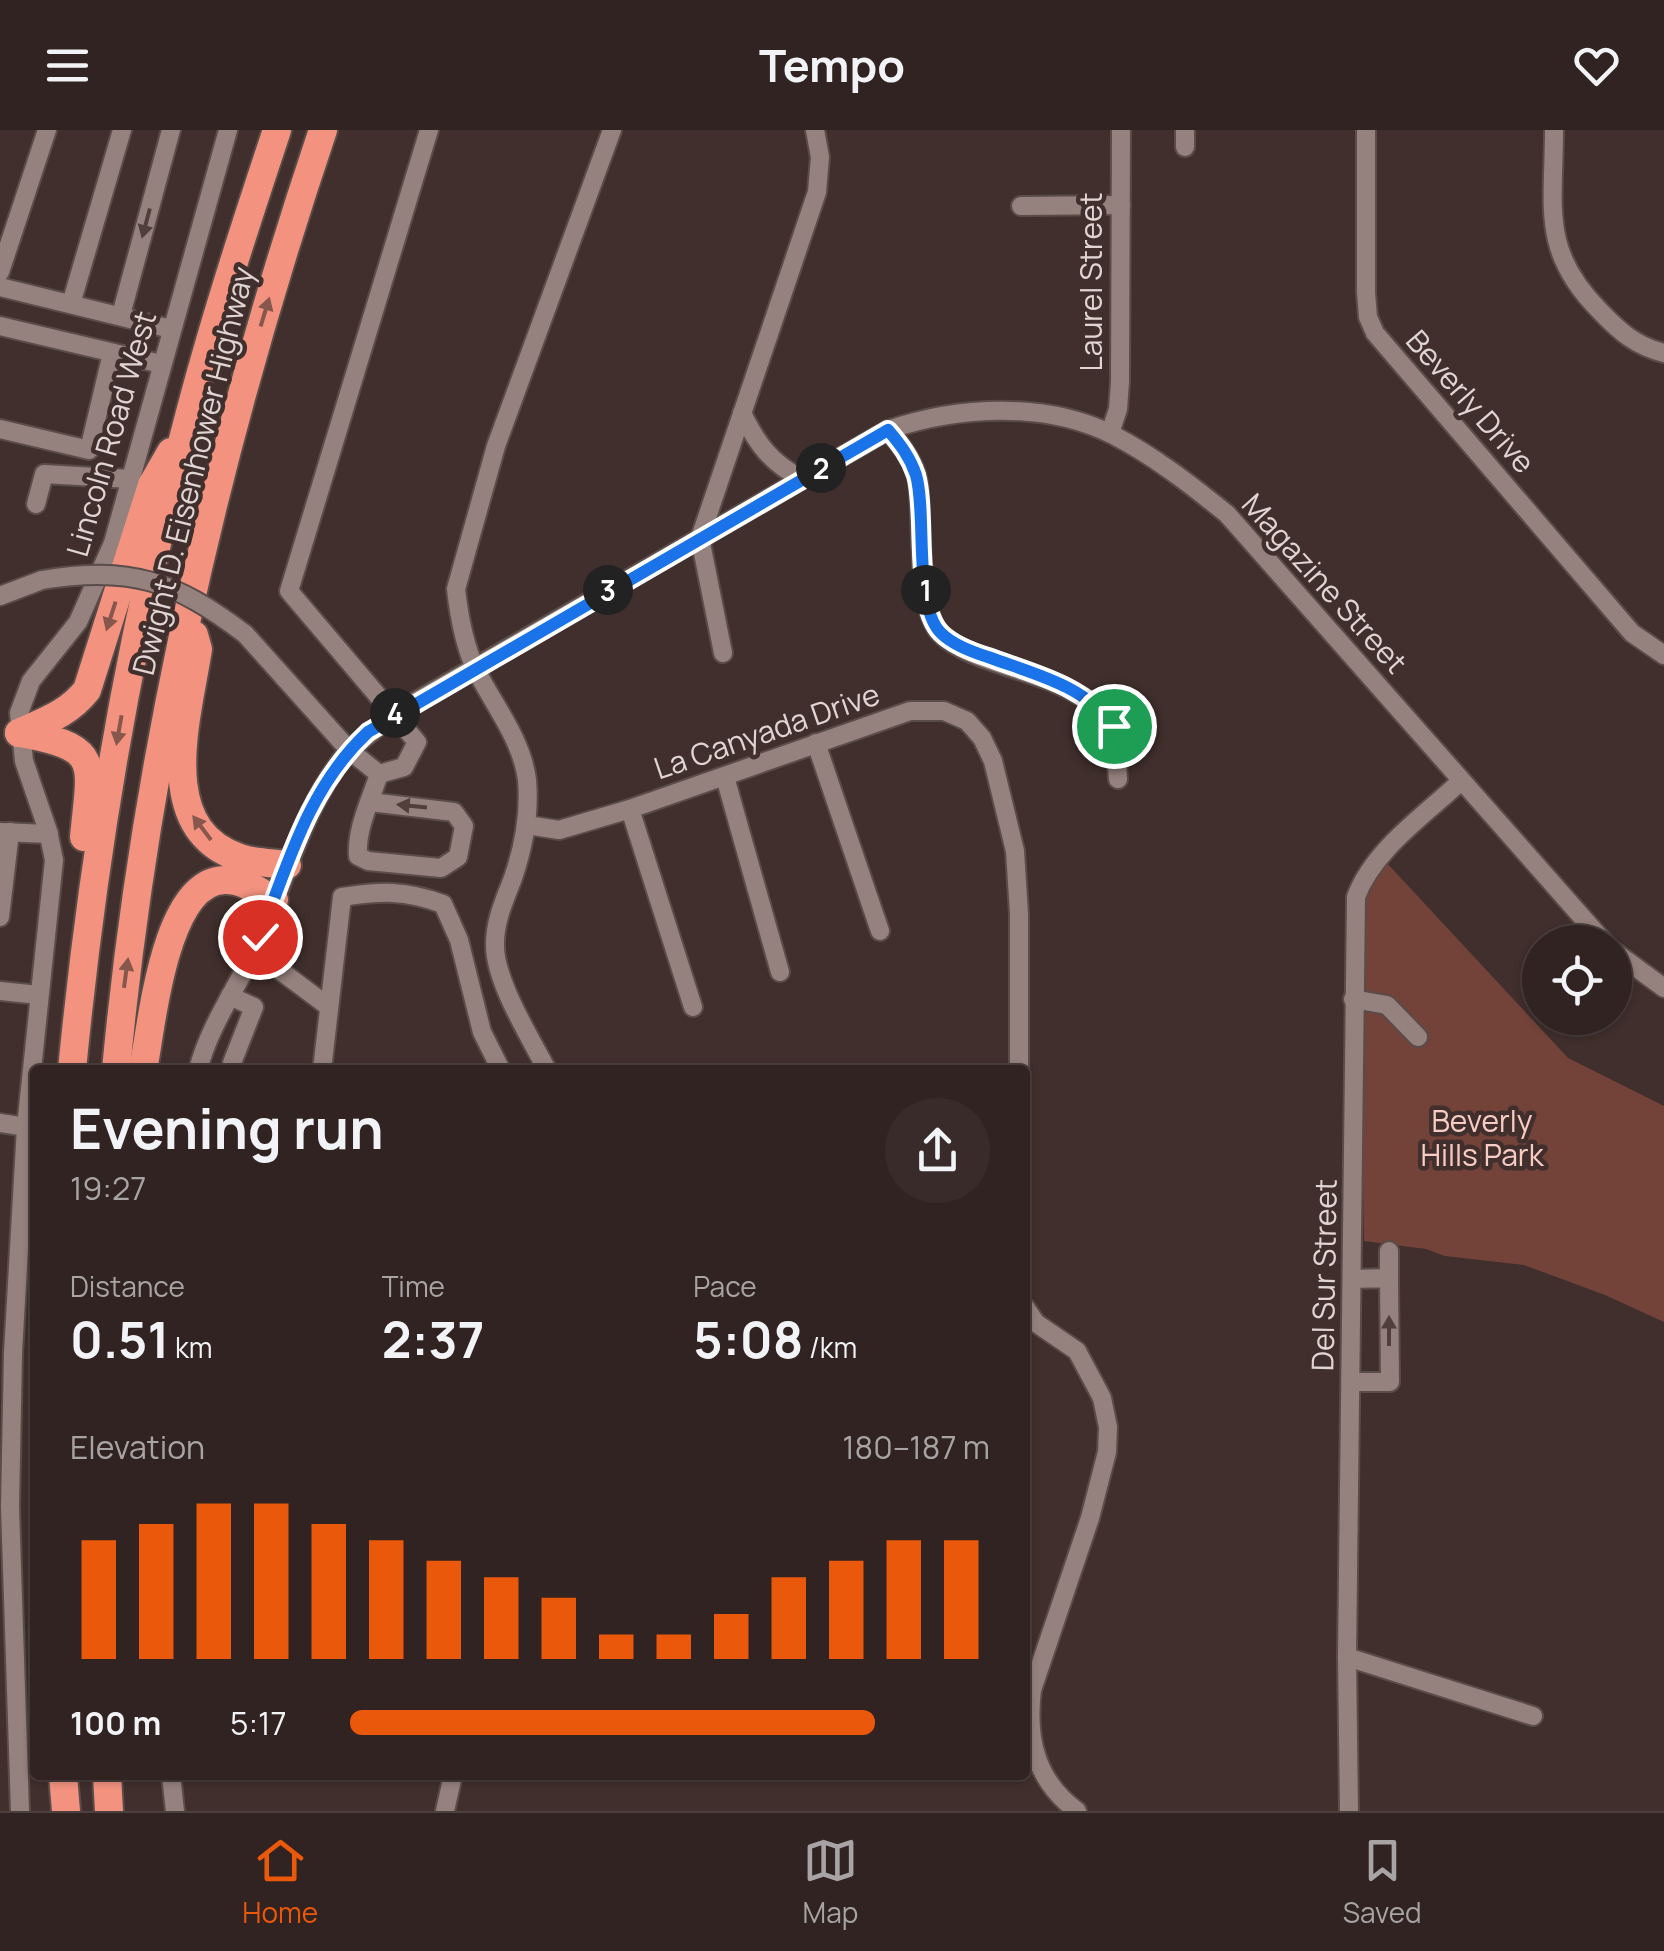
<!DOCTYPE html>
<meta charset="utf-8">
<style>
:root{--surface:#302321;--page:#382b2a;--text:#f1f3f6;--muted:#a8a4a5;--line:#4b403f;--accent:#ea580c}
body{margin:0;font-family:Manrope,sans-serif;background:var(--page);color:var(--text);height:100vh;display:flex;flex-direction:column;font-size:38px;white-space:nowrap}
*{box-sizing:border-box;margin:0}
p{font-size:32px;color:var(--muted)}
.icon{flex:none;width:55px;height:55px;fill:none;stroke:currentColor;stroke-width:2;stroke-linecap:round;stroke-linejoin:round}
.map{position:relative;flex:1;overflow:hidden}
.side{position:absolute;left:30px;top:935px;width:1000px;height:715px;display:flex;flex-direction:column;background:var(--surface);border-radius:10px;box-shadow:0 2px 8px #0004,0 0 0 2px var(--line)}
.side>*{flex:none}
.fabs{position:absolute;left:1522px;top:795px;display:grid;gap:20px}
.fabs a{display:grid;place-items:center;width:110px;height:110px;border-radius:50%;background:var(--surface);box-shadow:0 2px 8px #0004,0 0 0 2px var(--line);font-size:50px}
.pin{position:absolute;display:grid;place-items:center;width:85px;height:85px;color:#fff;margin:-42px;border:5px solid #fff;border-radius:50%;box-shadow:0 2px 10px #0007}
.km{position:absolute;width:50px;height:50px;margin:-25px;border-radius:50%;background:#222;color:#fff;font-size:28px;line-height:50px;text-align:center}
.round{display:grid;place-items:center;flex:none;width:105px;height:105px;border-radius:52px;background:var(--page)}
.overview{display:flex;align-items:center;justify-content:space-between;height:170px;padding:0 40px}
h1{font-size:55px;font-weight:700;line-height:75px}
.figures{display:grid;grid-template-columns:repeat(3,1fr);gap:15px;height:170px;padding:10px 40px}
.figures div{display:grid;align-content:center}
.figures b{font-size:50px;font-weight:700}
.figures small{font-size:28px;font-weight:400}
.figures p{font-size:28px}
.chart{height:280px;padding:20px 40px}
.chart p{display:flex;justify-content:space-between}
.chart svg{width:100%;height:180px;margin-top:10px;stroke:var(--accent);stroke-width:6}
ul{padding:0 40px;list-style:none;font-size:32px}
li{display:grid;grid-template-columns:160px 120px 1fr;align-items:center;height:75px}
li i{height:25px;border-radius:12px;background:var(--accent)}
header{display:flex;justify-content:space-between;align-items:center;height:130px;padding:0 40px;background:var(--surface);font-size:45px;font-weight:700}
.tab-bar{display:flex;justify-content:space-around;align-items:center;height:140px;border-top:2px solid var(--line);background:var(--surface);font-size:28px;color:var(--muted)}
.tab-bar a{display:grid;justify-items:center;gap:5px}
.tab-bar .selected{color:var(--accent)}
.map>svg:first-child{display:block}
</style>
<header><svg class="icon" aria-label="menu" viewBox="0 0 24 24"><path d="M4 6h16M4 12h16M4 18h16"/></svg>Tempo<svg class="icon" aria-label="heart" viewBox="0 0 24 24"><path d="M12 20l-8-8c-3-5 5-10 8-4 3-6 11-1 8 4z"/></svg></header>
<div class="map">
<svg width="1664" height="1681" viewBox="0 0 1664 1681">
<rect width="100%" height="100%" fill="#402f2c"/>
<polygon fill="#73433a" points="1385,731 1568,928 1664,976 1664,1192 1605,1165 1524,1135 1445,1126 1426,1119 1364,1111 1359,782"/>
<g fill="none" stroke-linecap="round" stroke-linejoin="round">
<g stroke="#5a4c49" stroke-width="22">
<g id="minor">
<polyline points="1185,0 1185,17"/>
<polyline points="1366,0 1366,163 1368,187 1375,203 1632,503 1664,525"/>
<path d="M1554,0C1554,77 1540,121 1600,181C1620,202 1636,216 1664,223"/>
<polyline points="1021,76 1121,75"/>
<polyline points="0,142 47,0"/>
<polyline points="0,157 171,199"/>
<polyline points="71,174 122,0"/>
<polyline points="121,185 171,0"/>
<polyline points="0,196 161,234"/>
<path d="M742,283C757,314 771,333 802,349"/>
<polyline points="0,299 89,320 112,223"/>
<path d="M888,300C901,315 914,331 918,352C923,388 916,477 940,503C972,536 1051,540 1092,574C1100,580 1110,586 1113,596C1119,610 1116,634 1118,649"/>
<polyline points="1110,303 1118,279 1120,252 1121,0"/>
<polyline points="36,374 44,344 130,349"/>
<polyline points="0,466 42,450"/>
<path d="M245,504L349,620L394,584L888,300C958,276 1045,271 1113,305C1154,326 1191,355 1227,384L1604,812"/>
<polyline points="723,523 700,408 817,62 820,27 815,0"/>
<polyline points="816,613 880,801"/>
<polyline points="379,644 404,637 417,612 289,461 429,0"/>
<polyline points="725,647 780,842"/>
<polyline points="630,679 693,877"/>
<polyline points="527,695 559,700 630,679 910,581 944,581 967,591 982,608 993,631 1015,721 1019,784 1019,940"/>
<polyline points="0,702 49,704"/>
<polyline points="0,787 10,702"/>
<polyline points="254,821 329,877"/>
<polyline points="1615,822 1664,858"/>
<polyline points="0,861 39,865"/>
<polyline points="230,866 254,877 232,933"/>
<polyline points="1353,869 1387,875 1418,907"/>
<path d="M198,940C209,897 235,861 254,821C286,753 300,680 349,620L379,644C371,669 356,699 358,726L368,731L441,738L458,727L464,696L454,682L370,672"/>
<path d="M322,940L342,767C381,761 405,760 443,774L459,810L482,902L501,940"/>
<path d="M547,940C530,907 494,850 495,814C495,790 505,769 513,748C524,716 530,684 527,650C522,610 494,575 476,540C464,515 459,486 456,459L496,316L612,0"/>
<polyline points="0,993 26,997"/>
<polyline points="1389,1121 1389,1148"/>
<path d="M1025,1177L1036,1193L1077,1221L1102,1268L1108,1297L1107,1322L1090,1388L1032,1560C1026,1609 1036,1651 1077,1681"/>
<polyline points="1351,1252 1390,1252 1389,1148 1353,1149"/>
<polyline points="1347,1527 1533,1586"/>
<polyline points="171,1645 175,1681"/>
<polyline points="20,1681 10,1377 13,1223 26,997 54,730 48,701 24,631 19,583 31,551 78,492 113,413 228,0"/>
<polyline points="445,1681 453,1645"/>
<path d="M1349,1681L1347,1527L1356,767C1373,720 1425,685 1461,651"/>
</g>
</g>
<g stroke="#5a4c49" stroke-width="32">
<g id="highway">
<path d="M194,505L198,519C188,586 152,699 240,728C254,733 272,733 287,735"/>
<path d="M19,603C45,591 68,584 87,560L152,355L171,322"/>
<path d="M19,603C103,617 91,632 84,707"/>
<path d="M72,940C93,724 129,508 186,298C212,197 244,99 277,0"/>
<path d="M116,940C146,619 220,305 323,0"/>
<path d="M143,940C152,895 164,752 224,750C242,749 258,761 274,770"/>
<polyline points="63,1645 66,1681"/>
<polyline points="107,1645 109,1681"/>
</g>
</g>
<use href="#minor" stroke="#95817d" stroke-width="18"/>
<use href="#highway" stroke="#f2927f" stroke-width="28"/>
<g stroke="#5a4c49" stroke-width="22" stroke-linecap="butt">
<path id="minor-bridge" d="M42,450C130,435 175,451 245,504"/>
</g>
<use href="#minor-bridge" stroke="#95817d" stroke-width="18"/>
</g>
<defs><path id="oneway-solid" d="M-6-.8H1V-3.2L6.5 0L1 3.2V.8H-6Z" transform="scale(2.5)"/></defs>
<g fill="#513f3c">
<use href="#oneway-solid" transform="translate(146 93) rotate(105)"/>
<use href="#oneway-solid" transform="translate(412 676) rotate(-174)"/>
<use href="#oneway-solid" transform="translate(1389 1201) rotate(-90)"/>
</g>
<g fill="#87574d">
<use href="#oneway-solid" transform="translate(265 182) rotate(-73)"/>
<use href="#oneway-solid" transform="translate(111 486) rotate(108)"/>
<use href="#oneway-solid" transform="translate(119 600) rotate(100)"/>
<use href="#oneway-solid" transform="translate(202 698) rotate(-127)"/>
<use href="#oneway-solid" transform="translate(126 843) rotate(-82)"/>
</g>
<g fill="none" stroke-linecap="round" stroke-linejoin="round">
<g stroke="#fff" stroke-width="20">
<path id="route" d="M260,807C288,733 309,657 368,602L888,300C900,314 910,327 916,345C927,383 913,475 941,503C953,515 972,522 988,527C1034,544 1084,555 1114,596"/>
</g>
<use href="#route" stroke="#1a73e8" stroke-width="12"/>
</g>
<g text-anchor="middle" stroke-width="9" stroke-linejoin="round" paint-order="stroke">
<g font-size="30" fill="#e0d5d2" stroke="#402f2c">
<text transform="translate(1092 152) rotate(-90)" y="10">Laurel Street</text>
<text transform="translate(1470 272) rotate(49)" y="10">Beverly Drive</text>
<text transform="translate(112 304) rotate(-74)" y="10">Lincoln Road West</text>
<text transform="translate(194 341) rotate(-76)" y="10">Dwight D. Eisenhower Highway</text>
<text transform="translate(1324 454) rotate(48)" y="10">Magazine Street</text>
<text transform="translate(767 602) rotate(-19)" y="10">La Canyada Drive</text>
<text transform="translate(1325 1145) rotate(-89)" y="10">Del Sur Street</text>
</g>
<g font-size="30" fill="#f9ccc3" stroke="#402f2c">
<text x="1482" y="1002">Beverly<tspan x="1482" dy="34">Hills Park</tspan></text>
</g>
</g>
</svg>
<div class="fabs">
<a><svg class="icon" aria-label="locate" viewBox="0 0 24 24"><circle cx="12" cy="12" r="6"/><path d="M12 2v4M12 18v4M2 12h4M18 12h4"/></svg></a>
</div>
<div class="pin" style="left:1114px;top:596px;background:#1e9e55"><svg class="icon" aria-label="arrive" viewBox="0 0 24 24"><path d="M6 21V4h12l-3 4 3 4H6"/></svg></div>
<div class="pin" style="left:260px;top:807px;background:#d93025"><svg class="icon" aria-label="check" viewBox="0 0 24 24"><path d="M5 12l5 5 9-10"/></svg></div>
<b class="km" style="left:926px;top:460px">1</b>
<b class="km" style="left:821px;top:338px">2</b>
<b class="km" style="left:608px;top:460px">3</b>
<b class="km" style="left:395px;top:583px">4</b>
<section class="side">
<div class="overview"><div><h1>Evening run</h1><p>19:27</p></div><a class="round"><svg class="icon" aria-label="share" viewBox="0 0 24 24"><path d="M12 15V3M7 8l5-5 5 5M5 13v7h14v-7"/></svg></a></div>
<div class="figures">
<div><p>Distance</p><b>0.51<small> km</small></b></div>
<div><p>Time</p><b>2:37</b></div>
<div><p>Pace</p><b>5:08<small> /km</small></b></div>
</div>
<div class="chart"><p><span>Elevation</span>180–187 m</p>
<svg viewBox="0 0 160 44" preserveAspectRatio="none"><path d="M5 44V15M15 44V11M25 44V6M35 44V6M45 44V11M55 44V15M65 44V20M75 44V24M85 44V29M95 44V38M105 44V38M115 44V33M125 44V24M135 44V20M145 44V15M155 44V15"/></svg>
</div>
<ul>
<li><b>100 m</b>5:17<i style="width:82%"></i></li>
</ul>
</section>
</div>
<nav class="tab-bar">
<a class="selected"><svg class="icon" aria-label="home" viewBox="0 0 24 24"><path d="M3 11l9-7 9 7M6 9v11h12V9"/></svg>Home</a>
<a><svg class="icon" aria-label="map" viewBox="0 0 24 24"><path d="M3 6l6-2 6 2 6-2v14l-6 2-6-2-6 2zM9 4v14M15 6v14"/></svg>Map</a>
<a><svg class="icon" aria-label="saved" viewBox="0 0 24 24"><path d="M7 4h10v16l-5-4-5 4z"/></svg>Saved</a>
</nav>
